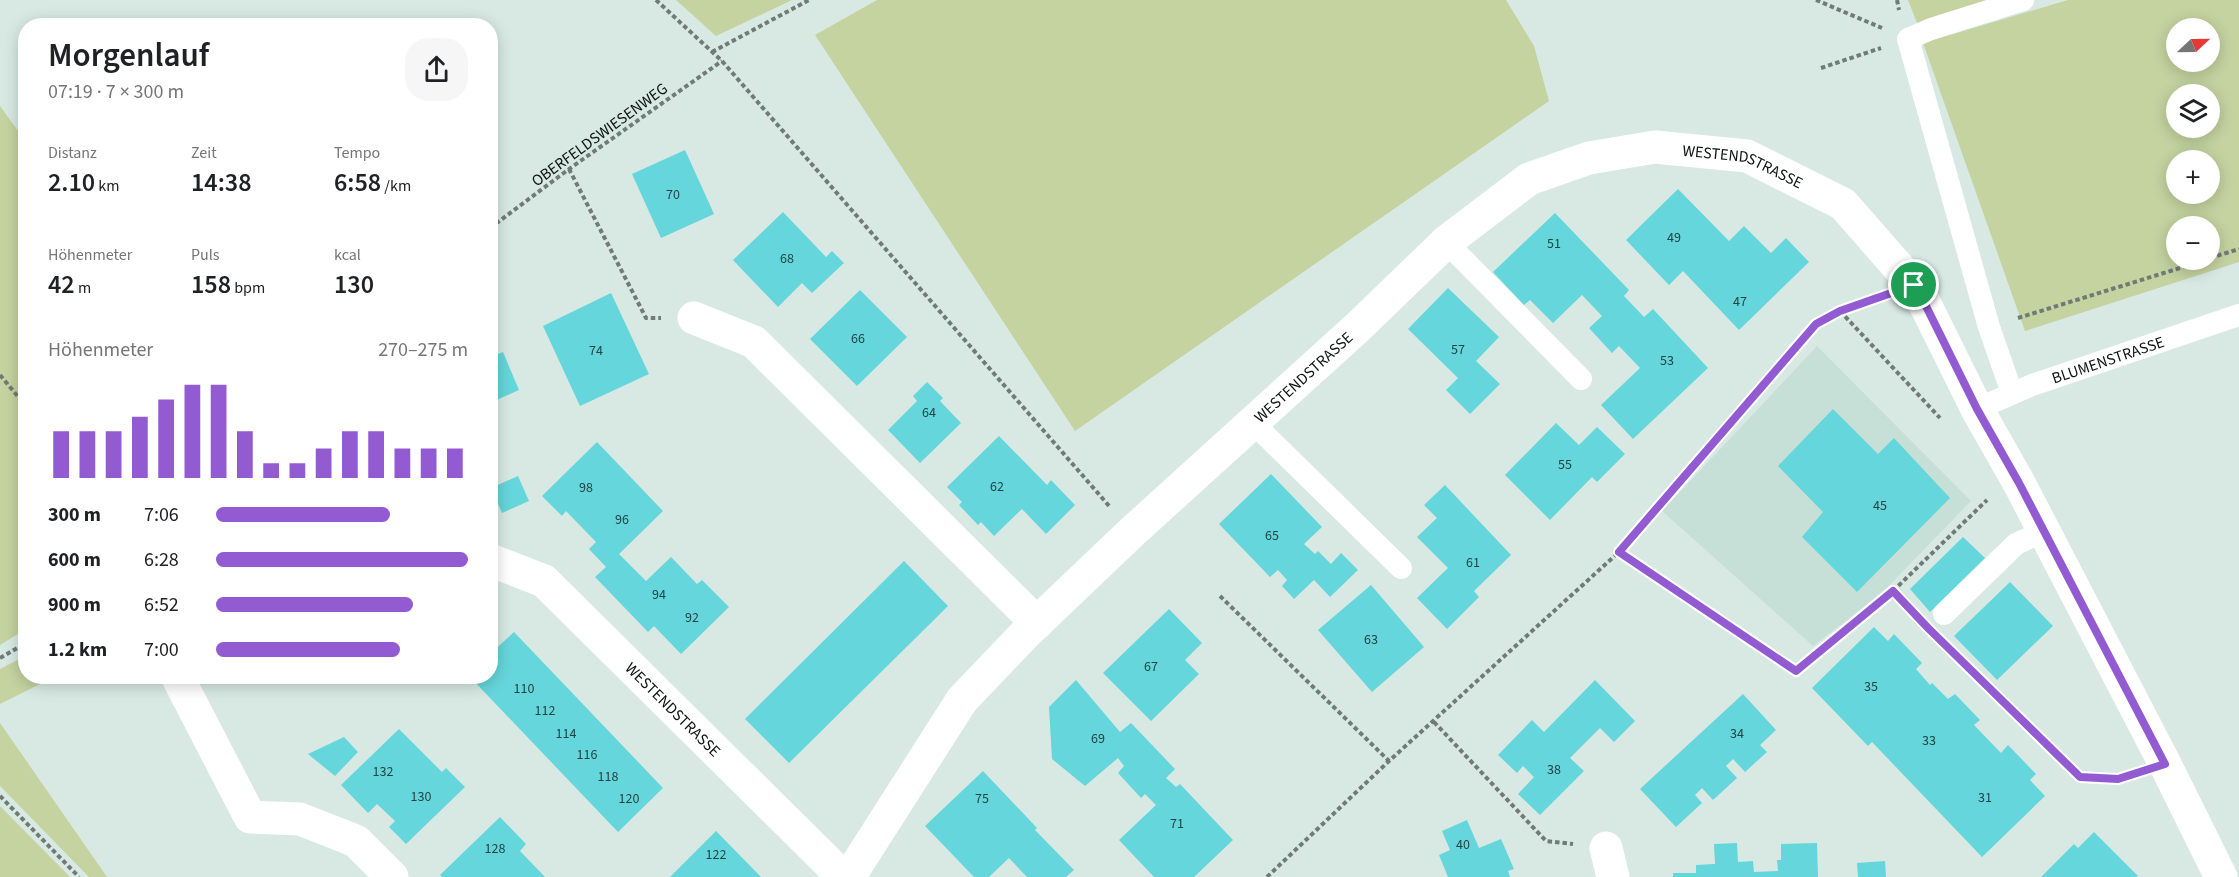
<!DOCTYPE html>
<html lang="de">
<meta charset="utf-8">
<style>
:root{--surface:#fff;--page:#f6f6f6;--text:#202124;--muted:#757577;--accent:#935bd2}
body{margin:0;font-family:"Source Sans 3",sans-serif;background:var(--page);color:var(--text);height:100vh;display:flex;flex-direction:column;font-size:22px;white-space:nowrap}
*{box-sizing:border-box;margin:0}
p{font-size:20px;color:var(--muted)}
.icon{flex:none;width:33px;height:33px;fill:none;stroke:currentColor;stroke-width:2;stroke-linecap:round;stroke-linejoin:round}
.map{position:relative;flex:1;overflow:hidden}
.details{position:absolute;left:18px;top:18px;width:480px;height:666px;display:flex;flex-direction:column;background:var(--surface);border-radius:24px;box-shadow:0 3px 15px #0003}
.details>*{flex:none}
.needle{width:39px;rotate:68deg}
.fabs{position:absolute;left:2166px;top:18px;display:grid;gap:12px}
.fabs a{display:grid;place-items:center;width:54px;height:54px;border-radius:50%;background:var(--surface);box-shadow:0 3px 15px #0003;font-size:30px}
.pin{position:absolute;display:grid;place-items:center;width:51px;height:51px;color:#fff;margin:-26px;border:3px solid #fff;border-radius:50%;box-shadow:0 2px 6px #0007}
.round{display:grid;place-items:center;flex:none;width:63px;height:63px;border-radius:24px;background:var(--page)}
.overview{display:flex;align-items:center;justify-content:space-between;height:102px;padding:0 30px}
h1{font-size:33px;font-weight:600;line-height:45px}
.metrics{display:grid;grid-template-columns:repeat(3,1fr);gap:9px;height:102px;padding:6px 30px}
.metrics div{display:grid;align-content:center}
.metrics b{font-size:26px;font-weight:600}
.metrics small{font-size:16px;font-weight:400}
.metrics p{font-size:16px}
.chart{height:168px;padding:12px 30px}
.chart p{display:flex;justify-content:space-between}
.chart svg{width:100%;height:108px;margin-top:6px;stroke:var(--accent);stroke-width:6}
ul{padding:0 30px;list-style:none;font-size:20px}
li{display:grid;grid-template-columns:96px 72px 1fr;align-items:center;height:45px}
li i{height:15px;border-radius:8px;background:var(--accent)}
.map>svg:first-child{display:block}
</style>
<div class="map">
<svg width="2239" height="877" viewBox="0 0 2239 877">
<rect width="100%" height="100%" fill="#d8e9e3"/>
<polygon fill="#c7e0d7" points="1817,346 1971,501 1881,594 1813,646 1662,511"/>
<g fill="#c4d3a0" fill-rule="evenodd">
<polygon points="676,0 792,0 716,36"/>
<polygon points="877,0 1506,0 1534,46 1549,101 1075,431 815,35"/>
<polygon points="1908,0 1992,0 1917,23"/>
<path d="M2068,0H2239V262L2025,331L1923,43ZM2176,28H2210V62H2176ZM2176,94H2210V128H2176ZM2176,160H2210V194H2176ZM2176,226H2210V260H2176Z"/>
<polygon points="0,106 26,142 26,629 0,645"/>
<polygon points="25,656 26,676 54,677 0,704 0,669"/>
<polygon points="0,723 107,877 89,877 0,786"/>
<polygon points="0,806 70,877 0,877"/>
</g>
<g fill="#65d6db">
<polygon points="685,150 714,214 661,238 632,174"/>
<polygon points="1678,189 1729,241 1744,226 1771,253 1786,238 1809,262 1739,330 1683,271 1669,285 1626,240"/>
<polygon points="783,212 826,257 832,251 844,263 812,293 802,283 778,307 733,260"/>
<polygon points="1555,213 1629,290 1624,296 1644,317 1653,309 1708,368 1633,439 1601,405 1640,368 1619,346 1612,353 1589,328 1602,316 1582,295 1553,323 1530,300 1524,305 1493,272"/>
<polygon points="1448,288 1499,337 1476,361 1500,384 1470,414 1446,390 1458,378 1408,329"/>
<polygon points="860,290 907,337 857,386 810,339"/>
<polygon points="611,293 649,374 580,406 543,326"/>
<polygon points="503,352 519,390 490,403 490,357"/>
<polygon points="927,382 943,398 940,401 961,423 920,463 888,430 917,401 913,396"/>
<polygon points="1833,409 1878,454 1894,438 1950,498 1857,592 1802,537 1823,512 1778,466"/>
<polygon points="1556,423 1579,445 1597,427 1625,454 1597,482 1592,477 1550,520 1505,475"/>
<polygon points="999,436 1047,485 1051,480 1075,505 1046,534 1022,509 994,536 981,522 978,525 959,505 962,502 947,487"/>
<polygon points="597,442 663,511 619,554 646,581 671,557 697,584 702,580 729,607 681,654 654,626 648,632 595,577 606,567 589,549 596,542 566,511 562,516 542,496"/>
<polygon points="1271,474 1322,527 1304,544 1315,554 1318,551 1331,564 1341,553 1358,570 1330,597 1314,580 1294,599 1282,586 1287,580 1278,570 1270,577 1219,524"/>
<polygon points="518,476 529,501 502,513 491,488"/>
<polygon points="1445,485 1511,555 1474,591 1479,597 1447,629 1417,598 1448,568 1417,537 1437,518 1424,505"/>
<polygon points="1963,537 1985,558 1930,612 1910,589"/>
<polygon points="904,561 948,606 789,763 745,719"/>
<polygon points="2010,582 2053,626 1997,680 1954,636"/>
<polygon points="1371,585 1424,647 1372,692 1318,630"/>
<polygon points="1169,609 1202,643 1185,660 1199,674 1151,721 1103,673"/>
<polygon points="1874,627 1888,641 1894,634 1922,663 1916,669 1930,685 1932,683 1948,699 1955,694 1980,720 1974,725 2001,753 2008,745 2036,774 2030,780 2045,796 1982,857 1872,742 1868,746 1812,688"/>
<polygon points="514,632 663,788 618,832 469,676 490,676 490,654"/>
<polygon points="1076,680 1120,732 1131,723 1175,769 1166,778 1176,787 1180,784 1233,840 1194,877 1154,877 1119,840 1156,805 1145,794 1141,798 1118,773 1124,766 1118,758 1085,786 1052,759 1049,707"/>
<polygon points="1595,680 1635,721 1614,742 1600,728 1570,758 1584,771 1540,815 1518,794 1534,777 1523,766 1517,773 1498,755 1532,720 1544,732"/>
<polygon points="1743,694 1776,730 1760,745 1767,752 1745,772 1733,759 1726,766 1737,778 1713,800 1702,788 1695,795 1702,803 1676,827 1640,789"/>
<polygon points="399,729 442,772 446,768 465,787 406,844 389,827 395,821 377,804 368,813 341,785"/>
<polygon points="344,737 358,752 335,776 308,754"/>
<polygon points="983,771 1037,828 1035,830 1074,870 1066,877 1027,877 1009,858 989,877 974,877 925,826"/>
<polygon points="500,817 526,844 520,851 545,877 442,877 440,875"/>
<polygon points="1467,820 1479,848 1501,839 1514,869 1508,871 1510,877 1448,877 1439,855 1450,850 1442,831"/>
<polygon points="716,831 761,877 670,877"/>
<polygon points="2094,832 2138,876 2136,877 2041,877 2074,844 2078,848"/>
<polygon points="1737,843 1738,862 1753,861 1754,872 1778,871 1777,860 1781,860 1781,844 1817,843 1818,877 1673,877 1673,873 1696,873 1696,865 1715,864 1714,844"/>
<polygon points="1885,861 1886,877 1858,877 1857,863"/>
</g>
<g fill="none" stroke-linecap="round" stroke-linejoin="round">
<g stroke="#707b78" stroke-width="4" stroke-dasharray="4.5 3" stroke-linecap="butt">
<polyline points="656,0 722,61 1110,507"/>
<polyline points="1816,0 1882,28"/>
<polyline points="1897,0 1899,10"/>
<polyline points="712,52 809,0"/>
<polyline points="1821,68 1881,48"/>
<polyline points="569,169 646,318 661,318"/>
<polyline points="490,228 569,169 722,61"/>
<polyline points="2210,258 2239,249"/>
<polyline points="1840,311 1940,418"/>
<polyline points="2018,318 2206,260"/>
<polyline points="0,375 26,406"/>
<polyline points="1619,552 1816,324 1840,311 1879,297"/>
<polyline points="1893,591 1987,500"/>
<polyline points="1220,596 1389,761"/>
<polyline points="1944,644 2080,777 2118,779 2130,775"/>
<polyline points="0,658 26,643"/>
<polyline points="1434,722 1546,841 1573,844"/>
<polyline points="0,796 79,877"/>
<polyline points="1267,877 1389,761 1619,552 1796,671 1893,591 1913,613"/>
</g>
<g stroke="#fff" stroke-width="22">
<polyline points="1446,242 1581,379"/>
<polyline points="2012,393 1989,327 1908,39 1931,29 2023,0"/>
<path id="s1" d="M1977,409L2032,385L2239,315"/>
<polyline points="1253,423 1401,568"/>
<polyline points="1944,614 2016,544 2044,531"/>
</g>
<g stroke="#fff" stroke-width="33">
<polyline points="694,318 754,342 1037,623"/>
<path id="s2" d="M490,560L544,581L843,877"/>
<polyline points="177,676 250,817 300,819 356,841 392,877"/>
<polyline points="1606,848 1613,877"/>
<path id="s3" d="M849,877L962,700L1026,633L1132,532L1358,327L1446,242L1529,179L1589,158L1655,147L1747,156L1843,204L1914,285L1922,298L1977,409L2019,483L2165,764L2221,877"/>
</g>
</g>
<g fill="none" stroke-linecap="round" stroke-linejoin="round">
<g stroke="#fff" stroke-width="12">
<polygon id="route" points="1914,285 1922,298 1977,409 2019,483 2165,764 2118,779 2080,777 1928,628 1893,591 1796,671 1619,552 1816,324 1840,311"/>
</g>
<use href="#route" stroke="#935bd2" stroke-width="8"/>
</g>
<g text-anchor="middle" stroke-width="5" stroke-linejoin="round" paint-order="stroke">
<g font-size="14" fill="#244444">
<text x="673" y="199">70</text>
<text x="1674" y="242">49</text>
<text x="1554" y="248">51</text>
<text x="787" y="263">68</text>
<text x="1740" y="306">47</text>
<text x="858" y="343">66</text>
<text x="1458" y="354">57</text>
<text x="596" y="355">74</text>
<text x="1667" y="365">53</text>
<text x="929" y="417">64</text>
<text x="1565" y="469">55</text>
<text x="997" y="491">62</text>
<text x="586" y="492">98</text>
<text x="1880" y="510">45</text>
<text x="622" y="524">96</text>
<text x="1272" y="540">65</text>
<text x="1473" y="567">61</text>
<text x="659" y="599">94</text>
<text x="692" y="622">92</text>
<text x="1371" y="644">63</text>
<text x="1151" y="671">67</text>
<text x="1871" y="691">35</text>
<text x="524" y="693">110</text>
<text x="545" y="715">112</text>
<text x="566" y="738">114</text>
<text x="1737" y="738">34</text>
<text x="1098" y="743">69</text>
<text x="1929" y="745">33</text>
<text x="587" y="759">116</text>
<text x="1554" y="774">38</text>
<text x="383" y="776">132</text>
<text x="608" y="781">118</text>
<text x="421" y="801">130</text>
<text x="1985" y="802">31</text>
<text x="629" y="803">120</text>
<text x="982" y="803">75</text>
<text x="1177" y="828">71</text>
<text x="1463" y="849">40</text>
<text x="495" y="853">128</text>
<text x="716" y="859">122</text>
</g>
<g font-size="16" fill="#0e1312" stroke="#d8e9e3">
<text transform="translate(599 134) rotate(-36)" y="6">OBERFELDSWIESENWEG</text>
<text dy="6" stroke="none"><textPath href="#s3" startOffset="1202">WESTENDSTRASSE</textPath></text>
<text dy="6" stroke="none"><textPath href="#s1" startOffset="140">BLUMENSTRASSE</textPath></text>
<text dy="6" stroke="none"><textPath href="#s3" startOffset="680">WESTENDSTRASSE</textPath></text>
<text dy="6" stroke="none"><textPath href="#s2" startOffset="240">WESTENDSTRASSE</textPath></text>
</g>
</g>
</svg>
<div class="fabs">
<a><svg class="needle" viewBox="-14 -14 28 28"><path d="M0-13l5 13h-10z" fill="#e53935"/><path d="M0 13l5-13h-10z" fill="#757577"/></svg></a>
<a><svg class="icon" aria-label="layers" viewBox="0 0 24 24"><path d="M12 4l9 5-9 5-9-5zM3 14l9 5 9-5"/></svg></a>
<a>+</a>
<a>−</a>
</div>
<div class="pin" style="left:1914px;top:285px;background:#1e9e55"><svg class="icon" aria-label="arrive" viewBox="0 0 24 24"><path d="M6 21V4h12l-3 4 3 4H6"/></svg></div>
<section class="details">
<div class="overview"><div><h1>Morgenlauf</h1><p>07:19 · 7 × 300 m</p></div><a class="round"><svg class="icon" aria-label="share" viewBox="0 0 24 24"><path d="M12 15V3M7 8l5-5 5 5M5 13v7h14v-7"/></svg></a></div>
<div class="metrics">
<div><p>Distanz</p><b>2.10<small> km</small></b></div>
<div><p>Zeit</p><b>14:38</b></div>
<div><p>Tempo</p><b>6:58<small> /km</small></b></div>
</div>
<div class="metrics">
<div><p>Höhenmeter</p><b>42<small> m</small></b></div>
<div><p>Puls</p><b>158<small> bpm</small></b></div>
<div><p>kcal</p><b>130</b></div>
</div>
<div class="chart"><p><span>Höhenmeter</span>270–275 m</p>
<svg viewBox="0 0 160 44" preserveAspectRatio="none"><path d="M5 44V25M15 44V25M25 44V25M35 44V19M45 44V12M55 44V6M65 44V6M75 44V25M85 44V38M95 44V38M105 44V32M115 44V25M125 44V25M135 44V32M145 44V32M155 44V32"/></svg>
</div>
<ul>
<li><b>300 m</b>7:06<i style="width:69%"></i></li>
<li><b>600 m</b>6:28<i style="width:100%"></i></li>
<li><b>900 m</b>6:52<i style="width:78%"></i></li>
<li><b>1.2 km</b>7:00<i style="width:73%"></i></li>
</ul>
</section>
</div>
